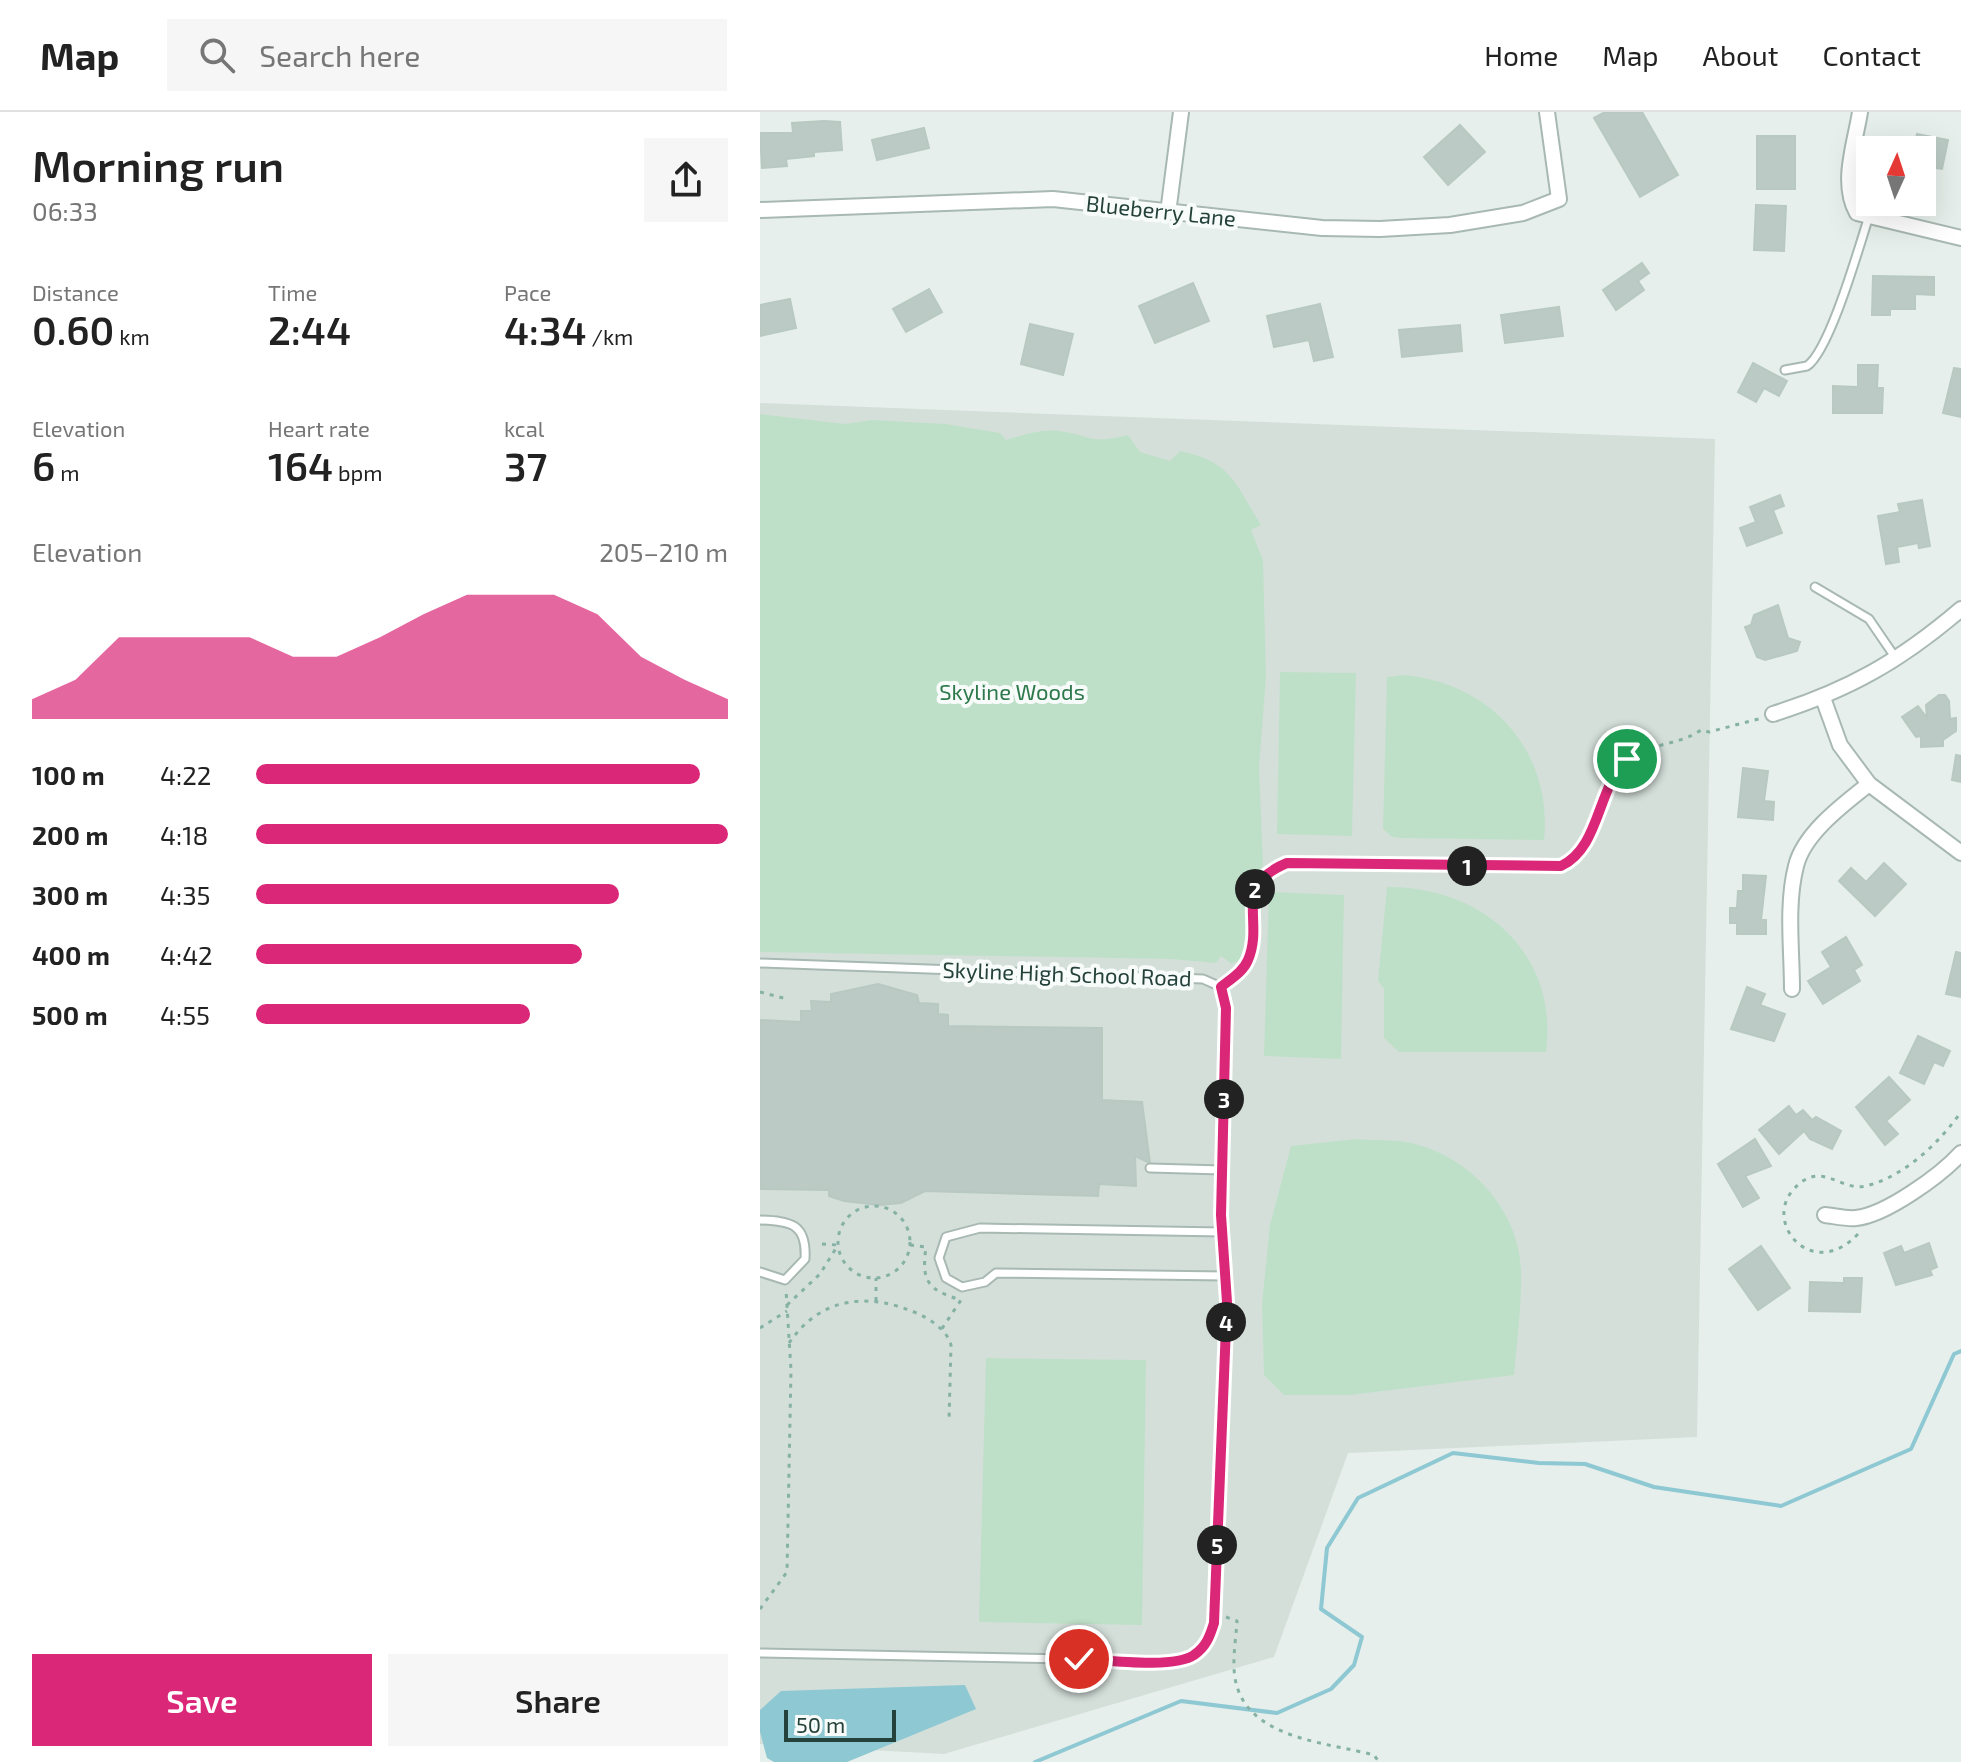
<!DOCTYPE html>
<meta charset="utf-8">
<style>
:root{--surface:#fff;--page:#f6f6f6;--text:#222;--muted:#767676;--line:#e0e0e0;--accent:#db2777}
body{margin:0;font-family:"Exo 2",sans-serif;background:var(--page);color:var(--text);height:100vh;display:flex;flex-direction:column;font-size:30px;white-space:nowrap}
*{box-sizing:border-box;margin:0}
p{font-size:26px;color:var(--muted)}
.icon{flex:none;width:44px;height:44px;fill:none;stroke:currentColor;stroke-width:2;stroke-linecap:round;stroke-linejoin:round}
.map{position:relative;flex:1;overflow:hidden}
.side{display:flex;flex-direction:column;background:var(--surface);width:760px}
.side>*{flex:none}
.needle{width:52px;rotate:3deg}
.tools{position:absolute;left:1096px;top:24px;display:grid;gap:16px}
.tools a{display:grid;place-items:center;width:80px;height:80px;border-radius:0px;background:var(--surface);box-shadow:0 8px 32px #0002;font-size:40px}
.scale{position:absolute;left:24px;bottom:20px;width:112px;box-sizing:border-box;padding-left:8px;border:4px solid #24423a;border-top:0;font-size:22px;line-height:28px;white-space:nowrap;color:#24423a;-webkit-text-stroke:6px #f7fbf9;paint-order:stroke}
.pin{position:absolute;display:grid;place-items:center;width:68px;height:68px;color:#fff;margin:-34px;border:4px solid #fff;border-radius:50%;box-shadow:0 2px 8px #0007}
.km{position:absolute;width:40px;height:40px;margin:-20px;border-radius:50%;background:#222;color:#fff;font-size:22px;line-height:40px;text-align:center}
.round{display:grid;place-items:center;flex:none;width:84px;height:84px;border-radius:0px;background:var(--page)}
.overview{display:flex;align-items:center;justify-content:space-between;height:136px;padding:0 32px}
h1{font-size:44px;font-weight:600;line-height:60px}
.metrics{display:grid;grid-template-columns:repeat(3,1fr);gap:12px;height:136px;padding:8px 32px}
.metrics div{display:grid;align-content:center}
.metrics b{font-size:40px;font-weight:600}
.metrics small{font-size:22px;font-weight:400}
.metrics p{font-size:22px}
.chart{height:224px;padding:16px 32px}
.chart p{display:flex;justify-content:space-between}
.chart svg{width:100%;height:144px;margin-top:8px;fill:var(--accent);opacity:.7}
.action{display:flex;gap:16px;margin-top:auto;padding:16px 32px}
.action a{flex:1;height:92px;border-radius:0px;background:var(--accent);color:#fff;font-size:32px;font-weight:600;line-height:92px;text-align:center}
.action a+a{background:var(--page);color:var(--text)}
ul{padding:0 32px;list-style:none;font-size:26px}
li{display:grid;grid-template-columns:128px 96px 1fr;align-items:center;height:60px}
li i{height:20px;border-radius:10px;background:var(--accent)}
header{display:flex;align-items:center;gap:48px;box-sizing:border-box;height:112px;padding:0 40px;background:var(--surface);border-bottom:2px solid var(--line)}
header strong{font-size:38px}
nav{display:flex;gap:44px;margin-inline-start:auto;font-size:28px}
.search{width:560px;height:72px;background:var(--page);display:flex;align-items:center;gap:20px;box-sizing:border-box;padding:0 28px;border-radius:0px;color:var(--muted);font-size:30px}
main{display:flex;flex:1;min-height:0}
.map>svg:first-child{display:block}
</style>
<header>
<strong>Map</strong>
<div class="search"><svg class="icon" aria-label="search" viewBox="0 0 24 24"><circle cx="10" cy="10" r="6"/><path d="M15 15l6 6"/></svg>Search here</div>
<nav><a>Home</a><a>Map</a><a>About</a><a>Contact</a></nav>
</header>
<main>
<section class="side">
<div class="overview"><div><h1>Morning run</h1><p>06:33</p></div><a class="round"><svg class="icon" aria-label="share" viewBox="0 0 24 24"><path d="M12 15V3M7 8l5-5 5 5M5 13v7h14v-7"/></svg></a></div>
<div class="metrics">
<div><p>Distance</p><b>0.60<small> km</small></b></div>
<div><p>Time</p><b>2:44</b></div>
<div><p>Pace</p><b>4:34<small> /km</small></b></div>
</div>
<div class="metrics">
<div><p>Elevation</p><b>6<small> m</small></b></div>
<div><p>Heart rate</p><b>164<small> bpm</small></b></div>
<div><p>kcal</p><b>37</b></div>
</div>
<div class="chart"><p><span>Elevation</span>205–210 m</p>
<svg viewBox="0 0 160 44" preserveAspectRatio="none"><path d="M0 44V38L10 32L20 19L30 19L40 19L50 19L60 25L70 25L80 19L90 12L100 6L110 6L120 6L130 12L140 25L150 32L160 38V44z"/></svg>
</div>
<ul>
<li><b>100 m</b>4:22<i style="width:94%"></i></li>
<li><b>200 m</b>4:18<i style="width:100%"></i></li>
<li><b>300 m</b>4:35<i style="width:77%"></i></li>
<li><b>400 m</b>4:42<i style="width:69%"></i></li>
<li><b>500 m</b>4:55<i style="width:58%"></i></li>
</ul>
<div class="action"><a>Save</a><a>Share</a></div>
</section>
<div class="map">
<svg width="1201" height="1650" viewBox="0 0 1201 1650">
<rect width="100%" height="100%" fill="#e6efeb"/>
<polygon fill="#d4dfda" points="0,291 955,327 937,1325 588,1341 514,1545 184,1642 0,1632"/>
<g fill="#bfe0c8">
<path d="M0,302L85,312L112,308L186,312L240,321L246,328C263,323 280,317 298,319C333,323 328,333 368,323L380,340L410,349L420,339C472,350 475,371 501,413L491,418L503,448L506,565L499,655L503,754L490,775L485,845L472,852L461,844L456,851L411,847L0,840Z"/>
<polygon points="520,560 596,561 592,724 517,722"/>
<path d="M643,563C730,570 793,639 784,728L640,726L632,725L623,717L627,565Z"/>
<path d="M627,775C722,774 799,841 786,940H639L624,926V877L618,869Z"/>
<polygon points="509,780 584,783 581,947 504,944"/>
<path d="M596,1027C613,1029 634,1027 651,1031C709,1044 759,1097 761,1158C762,1192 757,1228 754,1263L590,1283H524L504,1263L502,1192L510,1113L531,1034Z"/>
<polygon points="226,1246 386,1248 382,1513 219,1510"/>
</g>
<polygon fill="#8ec8d3" points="205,1573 216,1597 87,1650 14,1650 7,1646 0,1620 0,1598 21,1579"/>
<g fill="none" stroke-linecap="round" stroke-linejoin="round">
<polyline stroke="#8ec8d3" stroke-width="4" points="275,1650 421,1589 517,1601 571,1577 594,1553 602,1525 561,1497 567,1436 598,1386 693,1341 779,1351 825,1352 894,1375 1021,1394 1151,1337 1194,1242 1201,1239"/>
</g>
<g fill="#bbcac4" stroke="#b8c9c2" stroke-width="2">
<polygon points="845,0 882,0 918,63 880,85 834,6"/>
<polygon points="64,9 80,10 82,38 54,40 54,44 26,47 27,54 2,56 0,21 33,21 32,11"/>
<polygon points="700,13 725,40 688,73 664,45"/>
<polygon points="164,16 169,36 117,48 112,28"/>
<polygon points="1157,22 1188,28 1182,57 1168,55 1168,59 1162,58 1162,38 1153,38"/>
<rect x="997" y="24" width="38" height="53"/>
<polygon points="996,93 1026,94 1024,139 994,138"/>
<polygon points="882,151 889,161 878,169 884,178 856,198 843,178"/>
<polygon points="1113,164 1174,165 1174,183 1155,182 1155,197 1130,197 1130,203 1112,203"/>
<polygon points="433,171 449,209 395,231 379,194"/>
<polygon points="169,177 182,200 146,220 133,197"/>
<polygon points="30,187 36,216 0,224 0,193"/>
<polygon points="560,192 573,245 554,249 549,228 514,235 507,204"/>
<polygon points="799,195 803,224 745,231 741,203"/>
<polygon points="270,212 313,222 303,263 261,252"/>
<polygon points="700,213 702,239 642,245 639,218"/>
<polygon points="993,251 1027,269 1019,284 1004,276 996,290 978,280"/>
<polygon points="1098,253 1118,253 1117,276 1123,276 1122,301 1073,301 1073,274 1098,275"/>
<polygon points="1194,256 1201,257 1201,305 1183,301"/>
<polygon points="1020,383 1024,394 1013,398 1022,421 987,434 980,416 996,410 990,395"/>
<polygon points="1162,388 1170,434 1159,436 1158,431 1137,435 1139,450 1126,452 1118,404 1140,400 1138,392"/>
<polygon points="1018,493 1028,526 1040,530 1037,539 1005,548 997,545 985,515 991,513 994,503"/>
<polygon points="1179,583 1185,583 1189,589 1190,607 1196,606 1196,619 1183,628 1183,634 1161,635 1161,624 1156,625 1142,605 1158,594 1167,606 1166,593"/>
<polygon points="1196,643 1201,644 1201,670 1192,668"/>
<polygon points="983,656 1008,659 1004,689 1014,690 1013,708 978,705"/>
<polygon points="1124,751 1146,772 1115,804 1079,769 1091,756 1106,770"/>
<polygon points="983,763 1006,764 1001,808 1006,808 1006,822 977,822 977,811 970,811 970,796 977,796 978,779 983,779"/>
<polygon points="1086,825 1102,853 1094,858 1100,869 1063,892 1048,869 1071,855 1062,840"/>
<polygon points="1196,840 1201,841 1201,885 1186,882"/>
<polygon points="118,872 157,883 159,891 178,892 178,902 188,903 188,914 342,916 342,988 382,990 390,1051 375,1044 376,1074 339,1072 338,1084 165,1079 141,1091 119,1093 84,1089 69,1084 69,1078 0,1077 0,908 41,910 41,899 52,899 51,889 71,890 71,882"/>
<polygon points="987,875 1005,882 1000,893 1025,902 1014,929 971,917"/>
<polygon points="1158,924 1190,939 1183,954 1174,950 1164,972 1140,961"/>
<polygon points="1129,965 1150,988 1126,1009 1138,1022 1125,1033 1096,995"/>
<polygon points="1029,994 1036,1003 1043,998 1052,1008 1056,1005 1081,1019 1072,1037 1050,1027 1044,1019 1019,1042 999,1018"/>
<polygon points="995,1027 1011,1054 985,1064 999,1086 983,1095 958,1052"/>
<polygon points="1169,1131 1177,1155 1170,1158 1172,1163 1136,1173 1124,1141 1141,1134 1144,1141"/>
<polygon points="1001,1134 1030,1176 998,1198 969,1157"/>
<polygon points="1084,1166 1102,1166 1100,1200 1049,1199 1050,1170 1084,1171"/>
</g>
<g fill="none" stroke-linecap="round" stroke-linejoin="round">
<g stroke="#a8b8b2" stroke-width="11">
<g id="lane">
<path d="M1025,258L1047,254C1070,238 1099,135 1109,104"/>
<polyline points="1055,475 1109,507 1135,545"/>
<path d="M0,851L443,867L461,875L466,896L461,1103L467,1190L454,1511C447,1533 438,1543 415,1549L0,1541"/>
<polyline points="390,1056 462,1058"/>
<path d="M0,1108C31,1109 47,1112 45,1147L25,1168L0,1160"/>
<polyline points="462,1120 220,1116 186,1125 179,1146 186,1166 202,1175 225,1170 236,1161 465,1164"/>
</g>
</g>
<g stroke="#a8b8b2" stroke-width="18">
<g id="street">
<path d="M1100,0C1095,32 1080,71 1097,101L1201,126"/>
<polyline points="0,98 293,87 562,116 620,117 690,113 763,101 799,87 787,0"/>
<polyline points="408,101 421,0"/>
<polyline points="1063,586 1080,633 1109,672 1201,741"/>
<path d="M1013,602C1089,578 1140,549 1201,497"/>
<path d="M1032,877C1032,838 1026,793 1036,754C1044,721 1084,692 1109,672"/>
<path d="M1065,1103C1074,1104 1087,1107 1096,1106C1126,1103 1181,1063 1201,1041"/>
</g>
</g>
<g stroke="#86b2a5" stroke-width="3" stroke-dasharray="4 6" stroke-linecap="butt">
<path d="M468,870C518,831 462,778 527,751L801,754C838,737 834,686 857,657C878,630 916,636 941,618L949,620L1002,606"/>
<polyline points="0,880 27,887"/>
<circle cx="114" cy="1130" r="36"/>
<path d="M1098,1122C1053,1170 1003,1112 1033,1078C1061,1046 1079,1080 1106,1074C1145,1064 1179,1031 1201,1000"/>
<polyline points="62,1132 78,1133"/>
<path d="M150,1133L166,1135C161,1170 168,1178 201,1188L181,1218"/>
<polyline points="116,1189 116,1166"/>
<polyline points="27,1193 60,1162 78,1133"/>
<polyline points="0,1216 27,1199"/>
<path d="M29,1231C62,1183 111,1180 161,1203C173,1209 188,1220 191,1233L189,1309"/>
<polyline points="0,1497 27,1460 31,1258 26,1178"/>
<path d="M466,1505L477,1509C476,1527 472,1548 475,1566C485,1627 566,1630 614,1643L619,1650"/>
</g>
<use href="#lane" stroke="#fff" stroke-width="7"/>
<use href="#street" stroke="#fff" stroke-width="14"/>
</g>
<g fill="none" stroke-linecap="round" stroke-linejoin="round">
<g stroke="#fff" stroke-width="16">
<path id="route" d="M319,1547C345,1548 414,1557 434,1543C446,1535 450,1524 454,1511L467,1190L461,1103L466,896L461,875C471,867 483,860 488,848C505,808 471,774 527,751L801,754C840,736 837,676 867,647"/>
</g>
<use href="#route" stroke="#db2777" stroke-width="10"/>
</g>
<g text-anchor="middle" stroke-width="8" stroke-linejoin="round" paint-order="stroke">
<g font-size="22" fill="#24423a" stroke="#f7fbf9">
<text transform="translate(401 99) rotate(6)" y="8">Blueberry Lane</text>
<text transform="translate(307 862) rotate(2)" y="8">Skyline High School Road</text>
</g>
<g font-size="22" fill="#2e794c" stroke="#f7fbf9">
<text x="252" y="588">Skyline Woods</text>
</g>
</g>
</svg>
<div class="tools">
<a><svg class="needle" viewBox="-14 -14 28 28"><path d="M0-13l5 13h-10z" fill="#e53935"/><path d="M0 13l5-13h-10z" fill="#767676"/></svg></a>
</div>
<div class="scale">50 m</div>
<div class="pin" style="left:867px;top:647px;background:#1e9e55"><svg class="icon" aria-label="arrive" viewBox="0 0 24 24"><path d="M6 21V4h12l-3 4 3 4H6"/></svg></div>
<div class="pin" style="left:319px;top:1547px;background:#d93025"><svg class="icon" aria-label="check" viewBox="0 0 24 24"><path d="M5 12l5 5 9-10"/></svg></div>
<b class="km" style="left:707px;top:754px">1</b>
<b class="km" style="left:495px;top:777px">2</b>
<b class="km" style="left:464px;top:987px">3</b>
<b class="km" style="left:466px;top:1210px">4</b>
<b class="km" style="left:457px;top:1433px">5</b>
</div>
</main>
